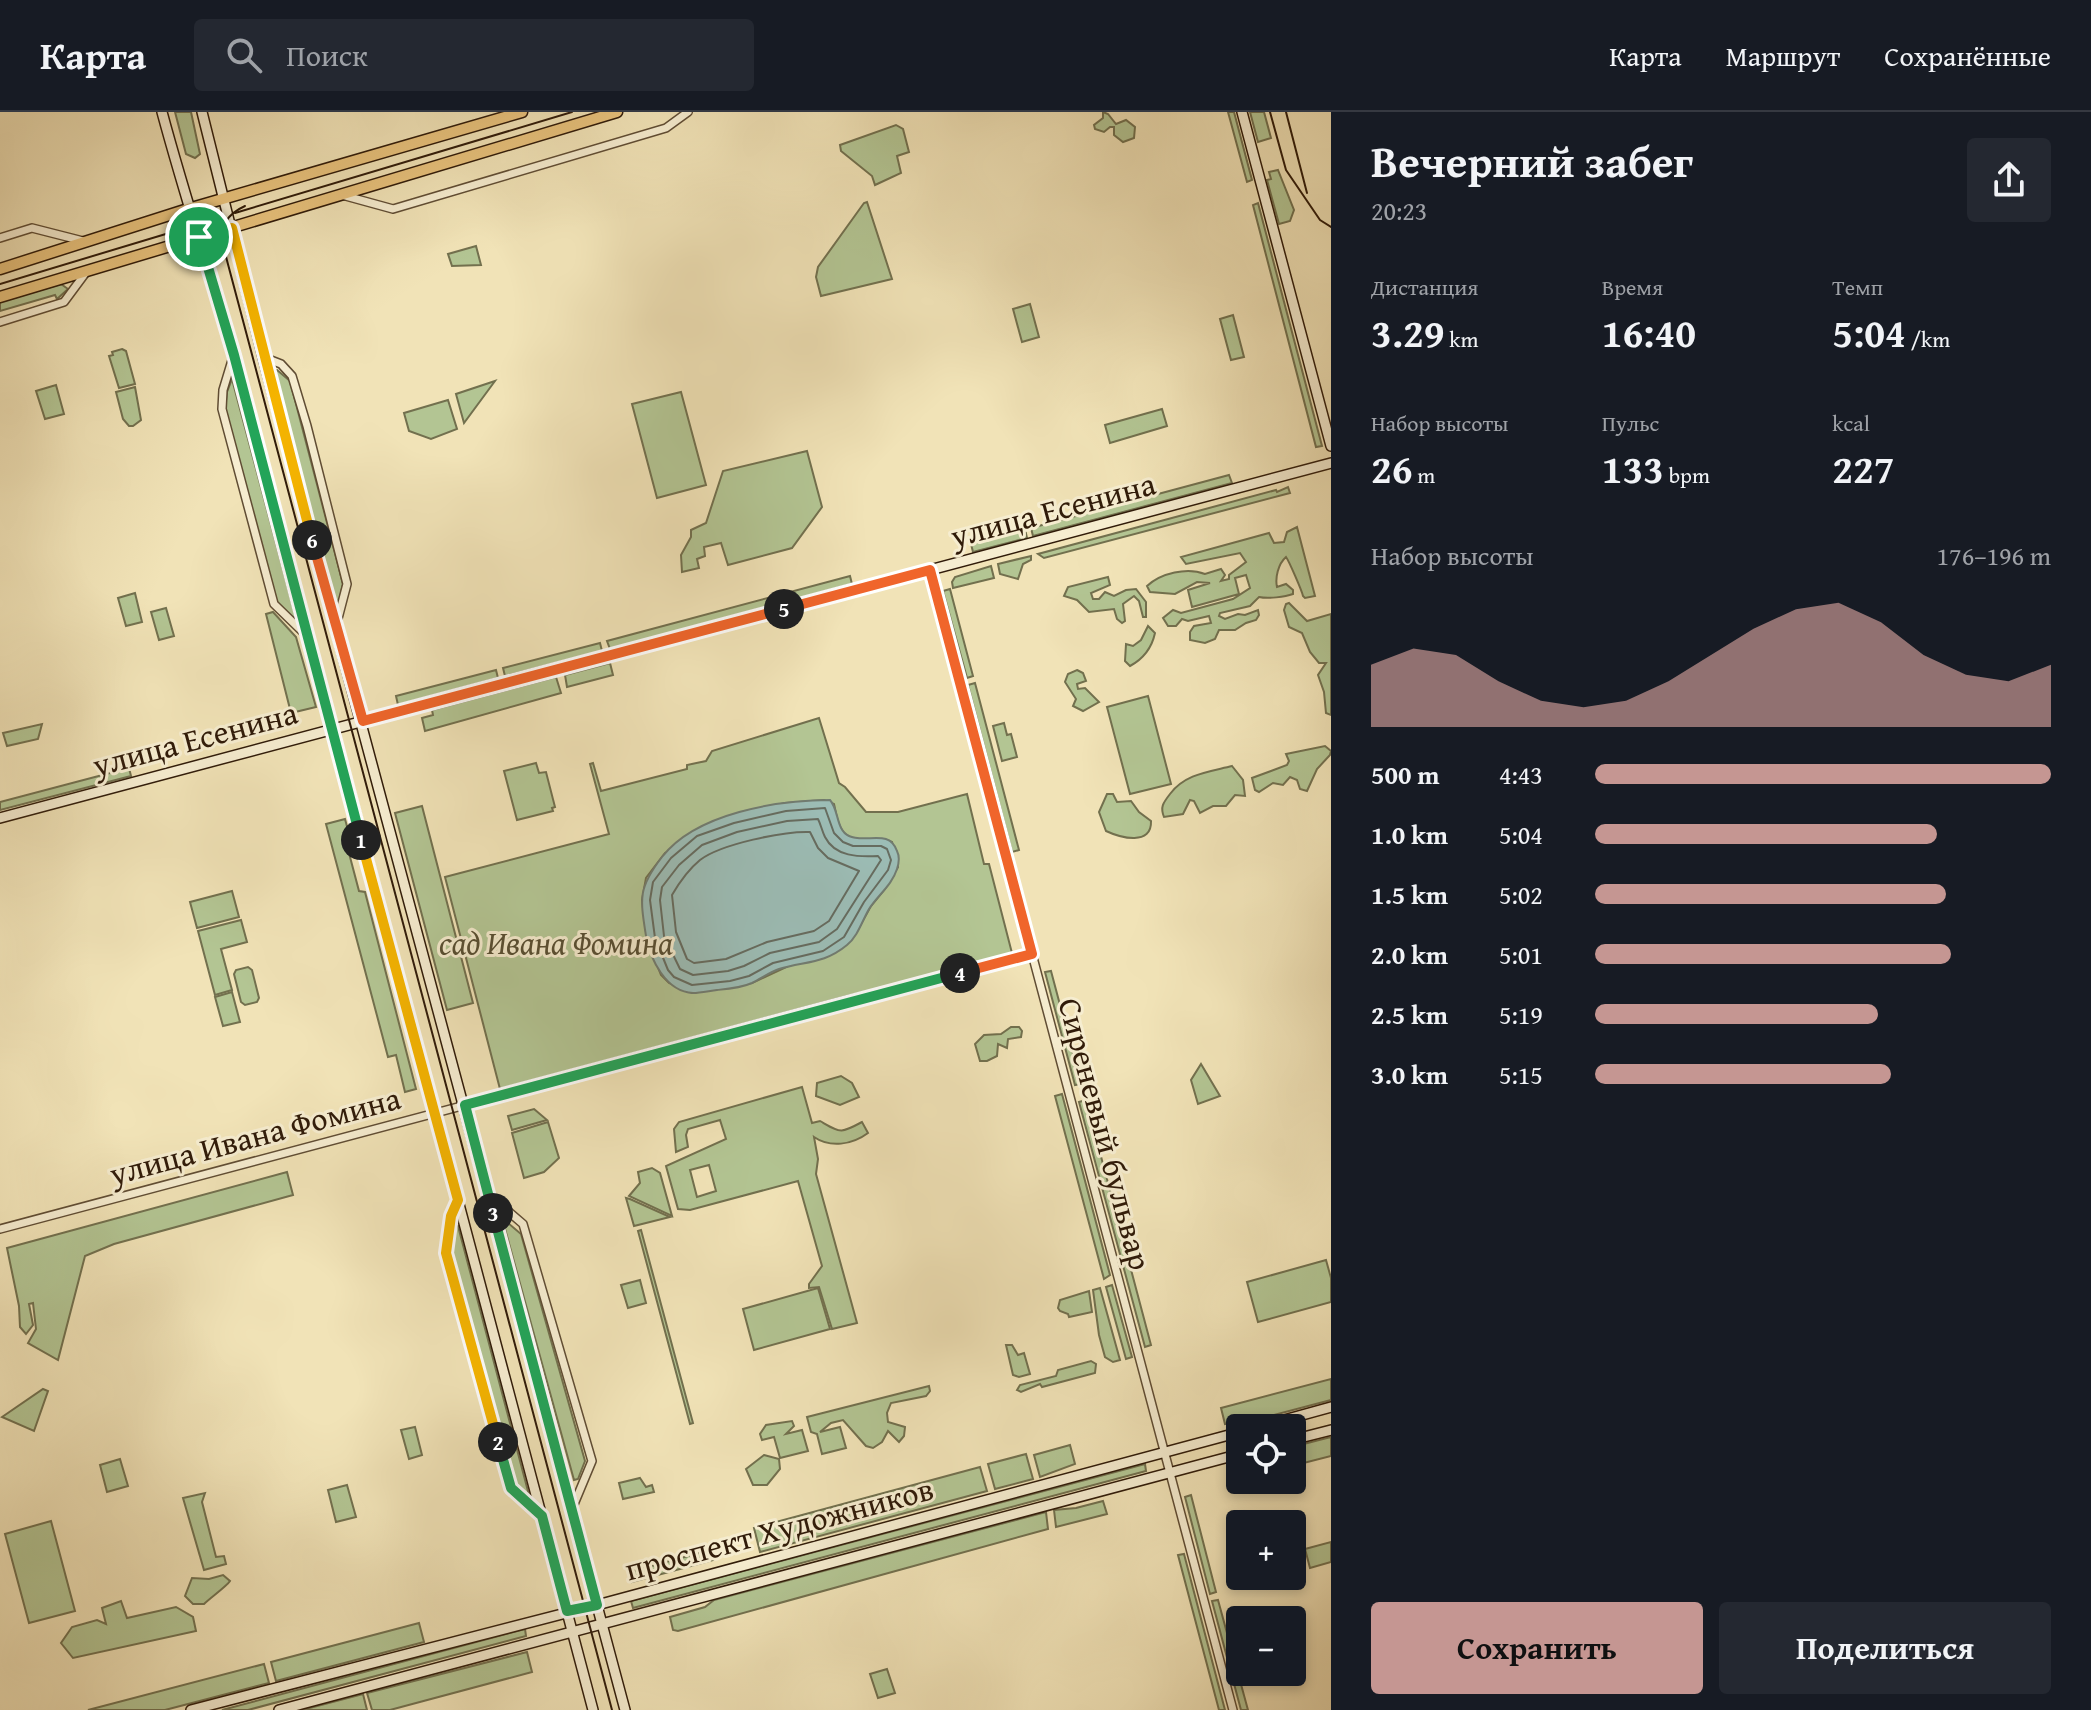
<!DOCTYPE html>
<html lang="ru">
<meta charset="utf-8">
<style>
:root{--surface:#171b24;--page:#242831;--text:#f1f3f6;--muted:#9ea1a6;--line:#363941;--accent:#c59692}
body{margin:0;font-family:"Gentium Book Plus",serif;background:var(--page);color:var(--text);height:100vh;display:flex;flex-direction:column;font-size:30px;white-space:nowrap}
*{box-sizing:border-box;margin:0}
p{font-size:26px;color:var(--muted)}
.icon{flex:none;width:44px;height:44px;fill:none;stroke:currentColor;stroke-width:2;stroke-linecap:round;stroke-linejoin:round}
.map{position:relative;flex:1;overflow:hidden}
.side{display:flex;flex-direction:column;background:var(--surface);width:760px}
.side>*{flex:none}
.tools{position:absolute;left:1226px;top:1302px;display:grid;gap:16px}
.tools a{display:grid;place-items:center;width:80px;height:80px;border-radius:8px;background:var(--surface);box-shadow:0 4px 12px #0003;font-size:40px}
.pin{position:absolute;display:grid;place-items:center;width:68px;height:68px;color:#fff;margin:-34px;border:4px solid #fff;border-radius:50%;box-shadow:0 2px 8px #0007}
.km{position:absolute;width:40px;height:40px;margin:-20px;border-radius:50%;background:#222;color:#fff;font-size:22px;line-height:40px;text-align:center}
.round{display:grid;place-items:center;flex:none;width:84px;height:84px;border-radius:8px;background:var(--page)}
.headline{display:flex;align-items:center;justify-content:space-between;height:136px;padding:0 40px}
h1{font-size:44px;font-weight:700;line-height:60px}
.metrics{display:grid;grid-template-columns:repeat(3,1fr);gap:12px;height:136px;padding:8px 40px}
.metrics div{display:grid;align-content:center}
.metrics b{font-size:40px;font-weight:700}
.metrics small{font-size:22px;font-weight:400}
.metrics p{font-size:22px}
.chart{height:224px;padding:16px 40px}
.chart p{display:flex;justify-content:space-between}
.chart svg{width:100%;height:144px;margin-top:8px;fill:var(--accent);opacity:.7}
.button{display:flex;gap:16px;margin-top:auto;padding:16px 40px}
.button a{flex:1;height:92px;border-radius:8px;background:var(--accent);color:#111;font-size:32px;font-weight:700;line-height:92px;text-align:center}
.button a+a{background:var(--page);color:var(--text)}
ul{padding:0 40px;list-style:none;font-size:26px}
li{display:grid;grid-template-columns:128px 96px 1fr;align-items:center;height:60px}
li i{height:20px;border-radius:10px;background:var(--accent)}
header{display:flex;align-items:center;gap:48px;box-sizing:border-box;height:112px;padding:0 40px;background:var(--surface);border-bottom:2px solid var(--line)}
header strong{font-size:38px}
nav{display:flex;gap:44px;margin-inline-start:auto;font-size:28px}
.search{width:560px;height:72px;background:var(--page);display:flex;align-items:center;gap:20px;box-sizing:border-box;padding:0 28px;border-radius:8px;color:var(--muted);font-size:30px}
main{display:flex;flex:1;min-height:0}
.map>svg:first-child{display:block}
</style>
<header>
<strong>Карта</strong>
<div class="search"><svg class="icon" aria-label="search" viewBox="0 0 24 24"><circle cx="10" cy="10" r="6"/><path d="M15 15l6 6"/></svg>Поиск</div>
<nav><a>Карта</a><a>Маршрут</a><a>Сохранённые</a></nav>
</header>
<main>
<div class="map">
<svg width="1331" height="1598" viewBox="0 0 1331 1598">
<rect width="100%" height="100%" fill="#f1e3b7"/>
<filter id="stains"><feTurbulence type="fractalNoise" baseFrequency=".0025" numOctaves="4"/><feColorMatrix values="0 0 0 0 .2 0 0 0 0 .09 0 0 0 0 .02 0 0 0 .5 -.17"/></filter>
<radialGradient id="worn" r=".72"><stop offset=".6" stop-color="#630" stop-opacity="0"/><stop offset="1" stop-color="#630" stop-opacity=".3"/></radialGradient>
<g fill="#b3c593" stroke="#72704e" stroke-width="2" fill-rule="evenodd">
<polygon points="175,0 191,0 200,42 195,46 186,42"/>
<polygon points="1103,0 1108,2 1116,12 1126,8 1135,15 1134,26 1123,30 1114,23 1114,15 1110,15 1104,20 1095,17 1094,13 1103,6"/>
<polygon points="1228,0 1234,0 1252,68 1247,70"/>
<polygon points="1250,0 1264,0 1271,26 1258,30"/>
<polygon points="896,13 903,17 909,40 897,44 901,61 875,73 872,64 841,39 840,33"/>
<polygon points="1278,58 1294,98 1290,109 1279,112 1267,68 1271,67 1269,60"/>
<polygon points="867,90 892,167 821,184 816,165 818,155 864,91"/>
<polygon points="1258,91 1322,334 1316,335 1253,93"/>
<polygon points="476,134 481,153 452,154 448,142"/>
<polygon points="61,172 68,177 57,187 55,183 0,199 0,190"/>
<polygon points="1030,192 1039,225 1022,230 1013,197"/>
<polygon points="1233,203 1244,245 1231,248 1220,207"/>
<polygon points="122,237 126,239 135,272 119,276 109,244 113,243 112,240"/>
<polygon points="275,258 277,258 290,269 343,472 338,494 335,494"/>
<polygon points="232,267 296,506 293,507 277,491 225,297 227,280"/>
<polygon points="495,269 464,311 456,282"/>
<polygon points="56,273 64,302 45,307 36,279"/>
<polygon points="135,275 141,308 133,314 129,314 123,307 116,280"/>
<polygon points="681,280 706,373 657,386 632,292"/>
<polygon points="448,288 457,317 431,327 409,319 404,301"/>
<polygon points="1162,297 1167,314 1110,331 1105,313"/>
<polygon points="807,339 822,395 792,436 728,453 721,431 704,435 705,444 697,447 699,456 682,460 681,443 691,425 691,418 706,411 723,359"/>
<polygon points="1229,363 1232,371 1033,424 1031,416"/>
<polygon points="1288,375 1290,381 1044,446 1038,442 1276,378 1277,380"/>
<path d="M1297,415L1315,484L1305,486L1303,484C1302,479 1289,449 1286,445C1278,452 1275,466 1277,475L1286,472L1293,478V482C1285,485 1268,487 1259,485L1250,494L1220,501L1219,504L1225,507L1238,502L1245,503L1258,498L1259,503L1256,508L1246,511L1235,518H1219L1215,527L1205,531L1190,528V520L1194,514L1211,511L1209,504L1188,509L1182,507L1176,514H1168L1163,506L1173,498L1181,501L1233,487L1250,476L1246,463L1235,466L1239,482L1192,495L1188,478L1210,471L1197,470L1175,482L1150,480L1147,474C1161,461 1187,455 1205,462L1221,457L1225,463L1221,469L1229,467V463L1246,450L1240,441L1186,452L1181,445L1269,421L1274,431L1284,430L1287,420Z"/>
<polygon points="1025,417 1027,426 973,440 971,432"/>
<polygon points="1031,444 1031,448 1023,452 1018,467 1000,462 998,452"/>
<polygon points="991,454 994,466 953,476 952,470 955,465"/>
<polygon points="850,464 852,472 610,537 607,529"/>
<polygon points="1108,465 1110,473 1091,481 1093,487 1099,487 1105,480 1114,484 1126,478 1136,477 1146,490 1146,505 1143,505 1139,489 1134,484 1123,492 1125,509 1122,511 1117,507 1114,497 1089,500 1077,488 1064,484 1068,475"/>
<polygon points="950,477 973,564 967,566 943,479"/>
<polygon points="135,481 142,510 126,514 118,486"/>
<polygon points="1289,491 1307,509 1331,502 1331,603 1326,601 1324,580 1318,563 1326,551 1319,551 1310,540 1302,521 1289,515 1284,498 1286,492"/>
<polygon points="166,496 174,524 159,528 151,500"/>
<polygon points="273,500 296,525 316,595 291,601 266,502"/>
<path d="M1148,514L1155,521C1152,535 1143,547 1130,554L1125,549L1126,532L1133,534L1141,528Z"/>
<polygon points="600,531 602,539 505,564 503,556"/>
<polygon points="610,551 613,563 567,575 565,563"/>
<polygon points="496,558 498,566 398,593 396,584"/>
<polygon points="1077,558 1083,561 1086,569 1077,572 1078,577 1085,576 1099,590 1083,599 1073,594 1076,587 1065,570 1068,562"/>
<polygon points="556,565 561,581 425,619 422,606 433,603 432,598"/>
<polygon points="975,571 1019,738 1012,740 968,573"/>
<polygon points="1148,584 1171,672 1130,682 1107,595"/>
<path d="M819,606L839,671L845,675L866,700H898L967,682L984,752H989L1013,845L847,884L500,977L445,765L609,722L590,652L593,651L601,679L687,657V653L706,649L712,639ZM824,688L834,692C836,700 837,711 842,718C851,734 878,723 892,730L898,755L885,777L871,794L855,823L752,871L692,881L669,871L661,863L647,828L642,788L646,766L665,741L732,703L785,691Z"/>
<polygon points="1004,611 1007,623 1011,622 1017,645 1002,649 993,614"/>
<polygon points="42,612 38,627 7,634 3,621"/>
<polygon points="1325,634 1331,639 1330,643 1317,657 1307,679 1300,677 1297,668 1290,665 1283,673 1273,671 1259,680 1255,678 1252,666 1287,653 1289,649 1286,642"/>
<polygon points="536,651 539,661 546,660 555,695 552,696 553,699 517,708 504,659"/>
<path d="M1232,654L1243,668L1245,684L1235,683L1226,694H1213L1200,701L1194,689L1190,688L1183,702L1164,705C1160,695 1163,691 1170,682C1185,662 1208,660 1232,654Z"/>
<polygon points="129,656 131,664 0,698 0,690"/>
<path d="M1107,682H1113L1117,690L1131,689L1139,700L1151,709C1152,734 1121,726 1106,719L1099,700Z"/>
<polygon points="422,694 473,891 447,898 395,701"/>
<polygon points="345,707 349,722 345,726 359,779 365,780 416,977 405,980 396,943 388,945 326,712"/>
<polygon points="232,779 239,805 197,816 190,790"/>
<polygon points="241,808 247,830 221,837 232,878 215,883 198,819"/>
<polygon points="248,855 252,858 259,886 257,890 245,893 241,890 234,862 236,858"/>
<polygon points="1051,859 1081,972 1075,973 1045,860"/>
<polygon points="232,880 240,910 223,914 215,885"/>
<polygon points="1011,915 1019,915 1022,919 1021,925 1008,927 1007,936 998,932 997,944 987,949 980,949 975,932 984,923 1001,922"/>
<polygon points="1201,952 1220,984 1198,992 1191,968"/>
<polygon points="841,964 852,971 859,985 840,993 816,984 817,971"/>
<path d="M802,975L812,1011L820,1009C841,1021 840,1022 862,1010L868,1021C852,1033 830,1036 814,1025L818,1047L816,1062L857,1211L832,1217L819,1175L809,1176V1172L822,1154L798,1069L690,1098L678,1097L666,1054L726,1027L720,1008L688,1017L686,1023L688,1035L676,1040L674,1017L679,1010ZM709,1053L716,1079L697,1085L690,1058Z"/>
<polygon points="1062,982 1110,1163 1104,1167 1055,984"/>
<polygon points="1086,988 1151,1233 1145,1235 1079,990"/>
<polygon points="534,997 547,1008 512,1018 508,1004"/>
<polygon points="548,1010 559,1046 544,1060 524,1066 512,1021"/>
<polygon points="652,1056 660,1061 672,1104 629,1084 640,1071 638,1060"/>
<polygon points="287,1060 293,1083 114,1132 85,1144 58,1248 28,1231 36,1217 33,1191 29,1192 33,1213 26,1222 20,1215 19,1194 7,1136"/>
<polygon points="626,1086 630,1087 670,1105 634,1114"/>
<polygon points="502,1106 521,1122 585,1349 578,1367 574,1368"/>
<polygon points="455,1114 458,1114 529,1383 524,1383 512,1368 451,1148"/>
<polygon points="641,1118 693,1311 690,1312 638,1119"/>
<polygon points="1326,1148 1331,1166 1331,1190 1258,1210 1247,1170"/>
<polygon points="640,1168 646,1191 628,1196 621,1173"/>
<polygon points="1112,1173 1132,1245 1126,1247 1106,1175"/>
<polygon points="818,1176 830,1217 754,1238 743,1197"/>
<polygon points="1100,1176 1120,1248 1113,1250 1105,1245 1099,1223 1093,1178"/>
<polygon points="1089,1179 1092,1200 1069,1205 1068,1202 1060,1199 1058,1196 1060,1188"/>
<polygon points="1006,1233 1012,1233 1018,1243 1024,1241 1030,1262 1019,1265 1013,1263"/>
<polygon points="1091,1249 1096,1252 1095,1261 1042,1275 1040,1272 1021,1280 1017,1278 1020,1273 1056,1264 1058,1258"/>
<polygon points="1331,1267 1331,1288 1270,1304 1225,1312 1221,1296"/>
<polygon points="929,1274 930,1279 926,1284 891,1291 887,1301 888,1310 905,1315 904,1324 899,1330 888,1319 882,1330 873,1336 866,1334 843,1308 831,1311 820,1320 840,1315 846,1336 822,1342 817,1322 811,1320 807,1305"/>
<polygon points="43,1277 48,1279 34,1319 2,1305"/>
<polygon points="792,1309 794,1314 786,1322 802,1318 808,1339 780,1346 774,1325 762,1328 760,1322 766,1313"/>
<polygon points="415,1315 422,1343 409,1347 401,1318"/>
<polygon points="1331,1325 1331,1344 1292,1354 1292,1335"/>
<polygon points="1070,1333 1075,1352 1040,1365 1034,1343"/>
<polygon points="1026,1342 1033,1367 995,1377 988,1352"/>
<polygon points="764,1343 779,1347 780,1357 767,1373 753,1373 746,1357"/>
<polygon points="120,1347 128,1374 107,1380 100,1353"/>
<polygon points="1145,1352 1146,1359 633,1496 631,1489"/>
<polygon points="980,1355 987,1379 760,1440 754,1416"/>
<polygon points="640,1366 646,1375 652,1373 654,1380 623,1387 619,1371"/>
<polygon points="347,1373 356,1405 336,1410 328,1378"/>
<polygon points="205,1381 202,1390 216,1445 224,1444 226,1452 204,1458 183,1386"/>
<polygon points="1191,1383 1216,1480 1210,1482 1185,1385"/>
<polygon points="1103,1389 1107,1402 1056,1415 1054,1398 1076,1396"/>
<polygon points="1046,1400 1048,1417 678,1519 673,1518 670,1505 705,1495 714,1488"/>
<polygon points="51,1409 75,1499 29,1511 5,1422"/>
<polygon points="1331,1430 1331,1450 1310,1456 1305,1437"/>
<polygon points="710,1438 713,1448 632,1470 630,1460"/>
<polygon points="1184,1442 1225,1598 1219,1598 1178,1443"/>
<path d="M223,1463L230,1469C227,1474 210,1486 204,1492H193L185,1484L192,1466L209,1467Z"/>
<polygon points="1218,1488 1248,1598 1241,1598 1212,1489"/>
<polygon points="121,1489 127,1506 176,1495 193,1505 196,1519 73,1546 61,1531 72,1515 97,1508 106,1512 102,1496"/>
<polygon points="419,1511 424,1530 276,1569 271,1550"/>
<polygon points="525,1517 526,1524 248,1598 222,1598"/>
<polygon points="527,1540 532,1560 390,1598 372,1598 367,1581"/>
<polygon points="264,1552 269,1571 165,1598 88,1598"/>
<polygon points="887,1557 895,1581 878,1586 870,1562"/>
<polygon points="363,1582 367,1598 302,1598"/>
</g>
<path fill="#9cbdb6" stroke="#717c71" stroke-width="2" d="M830,688C839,698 836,718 849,724C866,732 889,716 897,739C900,745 899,751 897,757C892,773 878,783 869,797C862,809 858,824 847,833C824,852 806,849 779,857C770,860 762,866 752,871C741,876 728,877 717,878C709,879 700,881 693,881C666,880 650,847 646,824C640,786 638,776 662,745C696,701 778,688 830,688Z"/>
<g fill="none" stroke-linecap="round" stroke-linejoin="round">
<g stroke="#666c60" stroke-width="2">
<polygon points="825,696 834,721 843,730 853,734 881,734 887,737 891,748 888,758 864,790 844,825 823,839 773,851 749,864 730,869 692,873 674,865 668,858 655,826 650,788 653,770 671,746 697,724 734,711 786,699"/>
<path d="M818,707C821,713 822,719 825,725C835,745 859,745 878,744L881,748L837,817L819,830L770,841L744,854L728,859L693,863L680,857L664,824L660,788L662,775L679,753L702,733L737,720L787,709Z"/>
<path d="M810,720L818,736L828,746L859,759L829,809L814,819L767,830L726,847L694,851L687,847L676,820L672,783C679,771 689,757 700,748C721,732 784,719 810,720Z"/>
</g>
<g stroke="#604d34" stroke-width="10">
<g id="street">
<polyline points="342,83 393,97 666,16 688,0"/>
<polyline points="0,126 32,116 83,129"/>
<polyline points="0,210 64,190 87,159"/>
<polyline points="233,245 223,278 222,297 274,492 308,525"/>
<polyline points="263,245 281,252 292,264 307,314 347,472 336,514"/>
<polyline points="930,458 1233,1598"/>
<polyline points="488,1082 523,1112 592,1349 572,1397"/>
<polyline points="458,1088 451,1104 446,1141 511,1376 540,1403"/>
<polyline points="0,1117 1032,842"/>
</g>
</g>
<g stroke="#301b09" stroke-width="12">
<g id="secondary">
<path d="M162,0C184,82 210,161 234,243L593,1598"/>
<polyline points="202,0 263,245 625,1598"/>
<polyline points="1242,0 1331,334"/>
<polyline points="0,706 1331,351"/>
<polyline points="1255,1316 1331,1295"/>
<polyline points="1292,1328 1331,1318"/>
<polyline points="191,1598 597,1493 1240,1320"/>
<polyline points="279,1598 1240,1342"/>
</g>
</g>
<g stroke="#301b09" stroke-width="13">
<g id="primary">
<polyline points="0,157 188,97 522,0"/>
<polyline points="0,185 617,0"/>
</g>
</g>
<use href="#street" stroke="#f6edd0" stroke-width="7"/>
<use href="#secondary" stroke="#f6edd0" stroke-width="9"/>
<use href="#primary" stroke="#e8c27c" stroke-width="10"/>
<g stroke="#301b09" stroke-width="2">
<polyline points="1270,0 1286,58 1320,108 1331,115"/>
<polyline points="1286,0 1307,81"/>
<polyline points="235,101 572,0"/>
<path d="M178,113C200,109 218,120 225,141L612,1598"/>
<path d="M219,134C219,115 227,102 245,94"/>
<polyline points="0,172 189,115"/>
</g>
</g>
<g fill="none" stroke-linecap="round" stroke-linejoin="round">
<g stroke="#fff" stroke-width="16">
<polyline id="split-1" points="199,125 234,243 361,728"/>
</g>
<g stroke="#fff" stroke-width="16">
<polyline id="split-2" points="361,728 458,1088 451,1104 446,1141 498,1330"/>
</g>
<g stroke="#fff" stroke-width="16">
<polyline id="split-3" points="493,1101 597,1493 567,1499 542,1404 511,1376 498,1330"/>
</g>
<g stroke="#fff" stroke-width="16">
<polyline id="split-4" points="493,1101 465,993 960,861"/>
</g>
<g stroke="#fff" stroke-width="16">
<polyline id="split-5" points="784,497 930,458 1032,842 960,861"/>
</g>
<g stroke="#fff" stroke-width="16">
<polyline id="split-6" points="312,428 363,609 784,497"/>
</g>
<g stroke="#fff" stroke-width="16">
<polyline id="split-7" points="199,125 232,116 312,428"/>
</g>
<use href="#split-1" stroke="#22a559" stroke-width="10"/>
<use href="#split-2" stroke="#f5b400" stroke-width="10"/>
<use href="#split-3" stroke="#22a559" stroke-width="10"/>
<use href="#split-4" stroke="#22a559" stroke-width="10"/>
<use href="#split-5" stroke="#f0652b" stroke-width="10"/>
<use href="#split-6" stroke="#f0652b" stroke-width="10"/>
<use href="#split-7" stroke="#f5b400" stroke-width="10"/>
</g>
<g text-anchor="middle" stroke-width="6" stroke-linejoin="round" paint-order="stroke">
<g font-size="32" fill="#301b09" stroke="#f6edd0">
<text transform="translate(1053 398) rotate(-15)" y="11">улица Есенина</text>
<text transform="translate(195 627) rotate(-15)" y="11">улица Есенина</text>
<text transform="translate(1105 1022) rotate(75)" y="11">Сиреневый бульвар</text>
<text transform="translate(255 1024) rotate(-15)" y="11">улица Ивана Фомина</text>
<text transform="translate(779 1417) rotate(-15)" y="11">проспект Художников</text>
</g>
<g font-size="32" font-style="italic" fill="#574e32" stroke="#f6edd0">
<text x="556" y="842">сад Ивана Фомина</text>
</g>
</g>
<rect width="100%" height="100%" filter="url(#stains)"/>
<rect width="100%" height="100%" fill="url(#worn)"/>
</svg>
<div class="tools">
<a><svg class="icon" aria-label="locate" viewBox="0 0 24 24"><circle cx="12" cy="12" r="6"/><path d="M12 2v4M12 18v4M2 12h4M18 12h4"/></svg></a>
<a>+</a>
<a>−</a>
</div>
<div class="pin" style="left:199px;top:125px;background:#1e9e55"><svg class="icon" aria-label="arrive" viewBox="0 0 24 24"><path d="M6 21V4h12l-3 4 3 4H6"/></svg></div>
<b class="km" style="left:361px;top:728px">1</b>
<b class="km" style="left:498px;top:1330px">2</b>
<b class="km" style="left:493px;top:1101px">3</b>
<b class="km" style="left:960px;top:861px">4</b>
<b class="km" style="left:784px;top:497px">5</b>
<b class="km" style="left:312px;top:428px">6</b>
</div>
<section class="side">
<div class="headline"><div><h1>Вечерний забег</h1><p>20:23</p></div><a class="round"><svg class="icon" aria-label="share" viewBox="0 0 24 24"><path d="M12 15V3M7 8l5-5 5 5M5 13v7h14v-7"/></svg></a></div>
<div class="metrics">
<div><p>Дистанция</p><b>3.29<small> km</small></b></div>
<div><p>Время</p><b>16:40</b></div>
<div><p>Темп</p><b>5:04<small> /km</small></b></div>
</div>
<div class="metrics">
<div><p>Набор высоты</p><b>26<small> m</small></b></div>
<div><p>Пульс</p><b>133<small> bpm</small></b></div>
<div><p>kcal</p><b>227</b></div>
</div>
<div class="chart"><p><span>Набор высоты</span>176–196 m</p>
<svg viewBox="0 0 160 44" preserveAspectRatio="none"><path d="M0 44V25L10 20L20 22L30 30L40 36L50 38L60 36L70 30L80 22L90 14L100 8L110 6L120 12L130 22L140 28L150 30L160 25V44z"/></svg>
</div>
<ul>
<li><b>500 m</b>4:43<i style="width:100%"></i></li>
<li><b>1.0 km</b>5:04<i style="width:75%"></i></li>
<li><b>1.5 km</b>5:02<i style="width:77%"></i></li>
<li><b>2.0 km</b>5:01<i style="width:78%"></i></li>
<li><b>2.5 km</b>5:19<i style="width:62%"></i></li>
<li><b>3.0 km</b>5:15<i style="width:65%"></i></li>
</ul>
<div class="button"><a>Сохранить</a><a>Поделиться</a></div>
</section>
</main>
